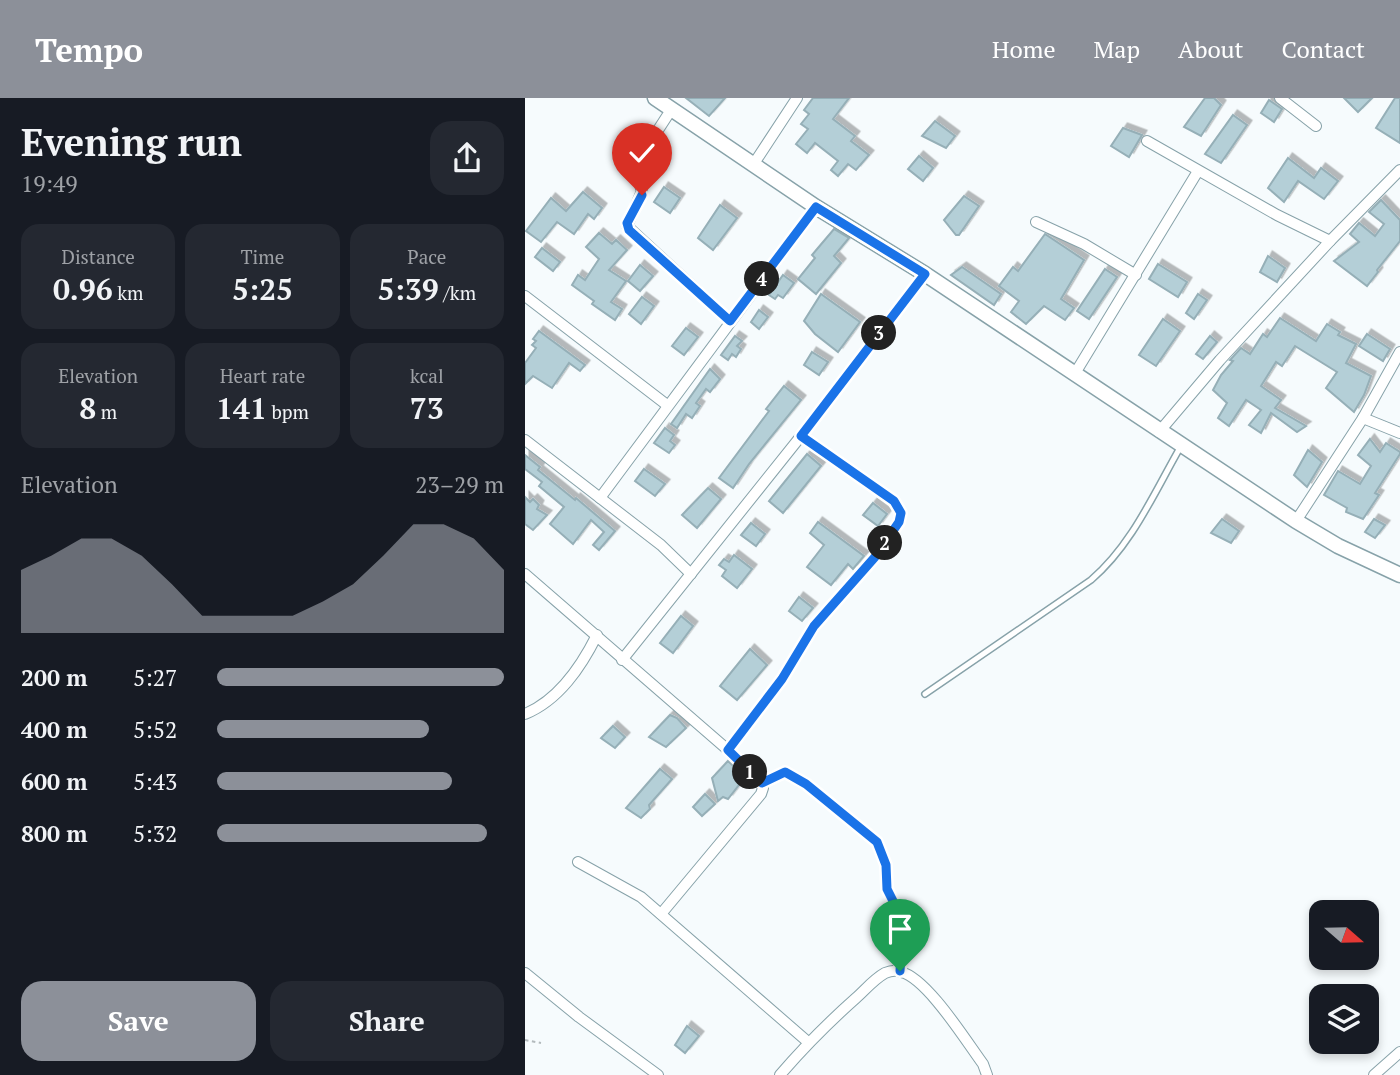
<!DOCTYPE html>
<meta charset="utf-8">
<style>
:root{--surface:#171b24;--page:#242831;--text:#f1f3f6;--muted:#9ea1a6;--accent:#8c9099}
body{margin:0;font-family:"PT Serif",serif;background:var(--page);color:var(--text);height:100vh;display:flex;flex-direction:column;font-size:26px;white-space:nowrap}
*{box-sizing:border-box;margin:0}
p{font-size:23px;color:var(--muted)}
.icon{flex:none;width:38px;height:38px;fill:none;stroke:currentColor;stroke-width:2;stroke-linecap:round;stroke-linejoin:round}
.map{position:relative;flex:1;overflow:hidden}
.sheet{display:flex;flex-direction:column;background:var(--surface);width:525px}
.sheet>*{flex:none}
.needle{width:46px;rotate:110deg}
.controls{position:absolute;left:784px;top:802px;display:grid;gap:14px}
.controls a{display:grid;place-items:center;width:70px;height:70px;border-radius:14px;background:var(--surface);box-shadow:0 4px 10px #0003;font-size:35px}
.pin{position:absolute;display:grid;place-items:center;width:60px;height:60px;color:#fff;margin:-72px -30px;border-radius:50% 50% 50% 0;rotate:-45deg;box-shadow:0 0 7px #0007}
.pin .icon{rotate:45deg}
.km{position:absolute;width:35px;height:35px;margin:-18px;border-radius:50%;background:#222;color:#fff;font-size:19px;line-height:35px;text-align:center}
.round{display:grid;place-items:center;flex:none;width:74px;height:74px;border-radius:21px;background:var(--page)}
.overview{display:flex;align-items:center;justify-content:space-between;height:119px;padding:0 21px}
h1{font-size:38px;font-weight:700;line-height:52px}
.stats{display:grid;grid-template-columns:repeat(3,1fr);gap:10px;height:119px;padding:7px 21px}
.stats div{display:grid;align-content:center;border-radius:18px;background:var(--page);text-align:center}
.stats b{font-size:30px;font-weight:700}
.stats small{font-size:19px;font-weight:400}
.stats p{font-size:19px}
.chart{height:196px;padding:14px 21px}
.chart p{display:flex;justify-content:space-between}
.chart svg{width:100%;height:126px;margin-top:7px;fill:var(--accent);opacity:.7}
.cta{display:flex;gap:14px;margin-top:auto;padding:14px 21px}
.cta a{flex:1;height:80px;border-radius:21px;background:var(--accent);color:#fff;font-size:28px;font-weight:700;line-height:80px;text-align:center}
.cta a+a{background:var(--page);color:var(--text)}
ul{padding:0 21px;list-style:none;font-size:23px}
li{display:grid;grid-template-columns:112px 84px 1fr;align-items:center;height:52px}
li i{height:18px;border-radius:9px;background:var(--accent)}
header{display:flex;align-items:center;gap:42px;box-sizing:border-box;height:98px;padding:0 35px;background:var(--accent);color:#fff}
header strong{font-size:33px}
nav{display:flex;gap:38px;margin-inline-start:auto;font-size:24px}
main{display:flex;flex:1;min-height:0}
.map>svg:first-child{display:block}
</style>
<header>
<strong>Tempo</strong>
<nav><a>Home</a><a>Map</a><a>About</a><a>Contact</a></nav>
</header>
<main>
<section class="sheet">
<div class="overview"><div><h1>Evening run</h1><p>19:49</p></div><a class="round"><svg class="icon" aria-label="share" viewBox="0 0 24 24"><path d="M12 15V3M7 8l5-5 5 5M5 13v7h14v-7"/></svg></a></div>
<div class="stats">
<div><p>Distance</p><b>0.96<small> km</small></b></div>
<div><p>Time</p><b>5:25</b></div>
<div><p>Pace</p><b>5:39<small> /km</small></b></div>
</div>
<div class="stats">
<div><p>Elevation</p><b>8<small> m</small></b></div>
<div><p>Heart rate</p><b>141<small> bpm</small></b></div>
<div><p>kcal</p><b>73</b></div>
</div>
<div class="chart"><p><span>Elevation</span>23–29 m</p>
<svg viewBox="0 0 160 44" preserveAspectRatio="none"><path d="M0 44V22L10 17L20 11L30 11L40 17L50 27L60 38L70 38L80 38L90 38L100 33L110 27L120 17L130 6L140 6L150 11L160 22V44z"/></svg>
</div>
<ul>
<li><b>200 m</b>5:27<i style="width:100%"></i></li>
<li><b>400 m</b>5:52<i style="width:74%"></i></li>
<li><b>600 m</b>5:43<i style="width:82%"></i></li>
<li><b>800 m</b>5:32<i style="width:94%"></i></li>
</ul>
<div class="cta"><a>Save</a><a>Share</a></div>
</section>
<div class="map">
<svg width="875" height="977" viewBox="0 0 875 977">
<defs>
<filter id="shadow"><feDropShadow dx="4.5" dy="-4.5" stdDeviation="0" flood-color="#0004"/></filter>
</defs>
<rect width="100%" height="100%" fill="#f6fbfd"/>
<g fill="#b4cfd7" stroke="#95afb7" stroke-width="2" filter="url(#shadow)">
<polygon points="161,0 200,0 184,18"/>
<polygon points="288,0 324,0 308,21 330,38 326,43 344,57 331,72 323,66 313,78 306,72 313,63 290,45 282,55 271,46 283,31 276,26 284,16 279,12"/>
<polygon points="680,0 689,0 696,7 676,38 659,29"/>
<polygon points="819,0 847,0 833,14"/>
<polygon points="870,0 875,0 875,45 851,30"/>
<polygon points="744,2 757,11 749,24 736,15"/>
<polygon points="708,17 722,27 696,65 680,56"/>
<polygon points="410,23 430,38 421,50 397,38"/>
<polygon points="598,30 617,37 604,59 586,48"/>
<polygon points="394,58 408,70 398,83 383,71"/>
<polygon points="763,60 789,80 796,70 813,83 799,101 773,83 759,104 743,90"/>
<polygon points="139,89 155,100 145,115 129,104"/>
<polygon points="58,94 77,110 69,121 63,116 49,136 32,124 16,144 1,133 26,100 41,113"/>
<polygon points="439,98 454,108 434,137 431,137 419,122"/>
<polygon points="856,102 875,122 875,143 852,172 853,174 842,188 809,163 834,144 825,136 834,125 850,138 859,126 844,114"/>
<polygon points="195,107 212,120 188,152 173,140"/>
<polygon points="309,131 324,140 309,158 316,165 291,196 273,181 290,160 287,157"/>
<polygon points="74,135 87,146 91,142 102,152 84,172 101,183 86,204 97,211 90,222 67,206 69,203 47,187 53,177 60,182 74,161 61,149"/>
<polygon points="520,136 559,162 536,201 549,210 540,222 519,208 501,226 486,214 494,203 474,188 488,169 493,173"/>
<polygon points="17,150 35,164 28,173 10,159"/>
<polygon points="743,158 760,170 752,184 735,174"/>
<polygon points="633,166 662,184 653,199 624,181"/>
<polygon points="115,167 128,178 115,193 103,183"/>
<polygon points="437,169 476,196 469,207 426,177"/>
<polygon points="580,171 592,179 564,221 552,213"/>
<polygon points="258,177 269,185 258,200 253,197 250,201 244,197"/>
<polygon points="296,196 335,224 313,254 290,236 279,223"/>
<polygon points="673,196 682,202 669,221 661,215"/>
<polygon points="117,199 129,208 116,226 104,216"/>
<polygon points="234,212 243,219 234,231 226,224"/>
<polygon points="755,220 791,243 802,226 815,234 813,237 831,246 821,265 846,278 839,297 829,314 801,290 812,274 770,248 757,268 751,264 736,288 756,302 750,310 781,328 772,334 746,315 736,335 724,327 736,312 721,302 704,328 693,320 702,305 688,292 696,277 708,263 705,262 716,250 725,256 738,236 742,239"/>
<polygon points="638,221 655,233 631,268 614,257"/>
<polygon points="161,230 173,239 159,257 147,248"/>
<polygon points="14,233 60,267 55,273 44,265 27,290 8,278 0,286 0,265 11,250 7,247 11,243 8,241"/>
<polygon points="842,236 865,251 858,263 834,248"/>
<polygon points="210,238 217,243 212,248 216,251 211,259 207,256 203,262 196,257"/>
<polygon points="685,238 692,244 678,261 671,256"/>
<polygon points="287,254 303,264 294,277 279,267"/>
<polygon points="185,271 195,281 185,294 181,291 171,305 175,308 167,320 161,316 152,330 146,326"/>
<polygon points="259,288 276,302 224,366 208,390 194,380 244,313 241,311"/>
<polygon points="140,330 149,337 145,343 150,347 144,355 129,345"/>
<polygon points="845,341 855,354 861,345 875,354 875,356 850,395 854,397 838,421 821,414 822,410 799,397 813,373 835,386 846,368 833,357"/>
<polygon points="783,352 797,364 782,389 769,377"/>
<polygon points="282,356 296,368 258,415 244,403"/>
<polygon points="0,357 15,369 13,372 50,402 51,400 90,433 74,452 68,447 79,434 66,422 48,446 25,426 39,409 14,388 17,384 0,371"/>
<polygon points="119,371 140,386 130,398 110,383"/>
<polygon points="183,390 196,401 172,430 157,417"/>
<polygon points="0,399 5,404 8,401 14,407 12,411 22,417 8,432 0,426"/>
<polygon points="348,405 362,416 353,428 338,417"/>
<polygon points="697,421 714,433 706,445 686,435"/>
<polygon points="849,421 860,427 850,440 840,434"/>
<polygon points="293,424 339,458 328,471 323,466 306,487 282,469 299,447 285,435"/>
<polygon points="226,425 240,436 231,448 216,437"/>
<polygon points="209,457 227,471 212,490 197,478 201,472 194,467 199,461 204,464"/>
<polygon points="274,499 288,510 277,523 264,513"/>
<polygon points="156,518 168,528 148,555 135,545"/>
<polygon points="225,551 242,567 212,602 195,588"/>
<polygon points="145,617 152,620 161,630 141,649 124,639"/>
<polygon points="88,628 100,639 90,650 76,640"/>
<polygon points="203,663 220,679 203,701 198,699 193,703 187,680"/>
<polygon points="135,671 147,681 124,707 125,711 116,720 101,710"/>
<polygon points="180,696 190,706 177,718 168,709"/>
<polygon points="162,928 174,938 160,955 150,947"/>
</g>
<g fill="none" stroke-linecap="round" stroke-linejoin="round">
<g stroke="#87a2a9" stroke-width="8">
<path id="lane" d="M400,596L566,482C607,447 629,395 656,348"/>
</g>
<g stroke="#87a2a9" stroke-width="12">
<g id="street">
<polyline points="755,0 791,28"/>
<polyline points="146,12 111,66 111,76 117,93 102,128 205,223"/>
<polyline points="622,43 752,117 805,143"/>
<polyline points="228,67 272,0"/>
<polyline points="511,124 559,146 611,177"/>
<polyline points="0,198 142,307"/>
<polyline points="549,277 673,73"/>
<polyline points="838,320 875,335"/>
<polyline points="634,334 695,262 805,143 875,72"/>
<polyline points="0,342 136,447 166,476"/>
<polyline points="75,400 291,109"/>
<polyline points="771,423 838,320 875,254"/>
<polyline points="0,476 203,652 237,685 238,690 236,696 136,816"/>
<polyline points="97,562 276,338 400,176"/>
<path d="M0,616C34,602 56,569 72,537"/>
<polyline points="203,652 257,581 289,528 350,459 374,424 376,415 369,403 276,338"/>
<polyline points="53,764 116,799 283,944"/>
<polyline points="0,875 54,919 133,977"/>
<path d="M255,977C279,949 304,924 331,900C340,892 349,881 360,875C365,873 371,872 376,874C402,880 441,943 458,966L462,977"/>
<polyline points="849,977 875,954"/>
</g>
</g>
<g stroke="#87a2a9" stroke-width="17">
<polyline id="secondary" points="130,0 291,109 400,176 771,423 813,448 875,477"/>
</g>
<g stroke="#b3babd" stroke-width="2" stroke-dasharray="3.5 3.5" stroke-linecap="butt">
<polyline points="246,681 260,674 281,686 352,744 361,767 362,791 371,809 377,839 375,865"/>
<polyline points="0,942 16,945"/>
</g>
<use href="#lane" stroke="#fff" stroke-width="5"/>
<use href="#street" stroke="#fff" stroke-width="10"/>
<use href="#secondary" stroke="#fff" stroke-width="14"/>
</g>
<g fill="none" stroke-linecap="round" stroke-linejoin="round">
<g stroke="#fff" stroke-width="14">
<polyline id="route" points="117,97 102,125 104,132 205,223 291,109 400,176 276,338 369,403 376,415 374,424 350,459 289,528 257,581 203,652 237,685 260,674 281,686 352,744 361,767 362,791 371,809 377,839 375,873"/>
</g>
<use href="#route" stroke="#1a73e8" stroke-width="9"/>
</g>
</svg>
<div class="controls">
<a><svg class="needle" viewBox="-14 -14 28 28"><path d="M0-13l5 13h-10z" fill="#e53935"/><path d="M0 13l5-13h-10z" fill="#9ea1a6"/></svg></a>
<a><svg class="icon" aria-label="layers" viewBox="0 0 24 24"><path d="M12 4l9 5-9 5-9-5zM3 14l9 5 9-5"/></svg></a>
</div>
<div class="pin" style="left:375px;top:873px;background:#1e9e55"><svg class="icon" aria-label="arrive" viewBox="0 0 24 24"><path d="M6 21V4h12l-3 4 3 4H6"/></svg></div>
<div class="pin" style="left:117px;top:97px;background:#d93025"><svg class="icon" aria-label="check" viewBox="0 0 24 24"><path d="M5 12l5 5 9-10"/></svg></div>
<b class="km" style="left:225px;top:674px">1</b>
<b class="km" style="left:360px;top:445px">2</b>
<b class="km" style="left:354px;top:235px">3</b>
<b class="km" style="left:237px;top:181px">4</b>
</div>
</main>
